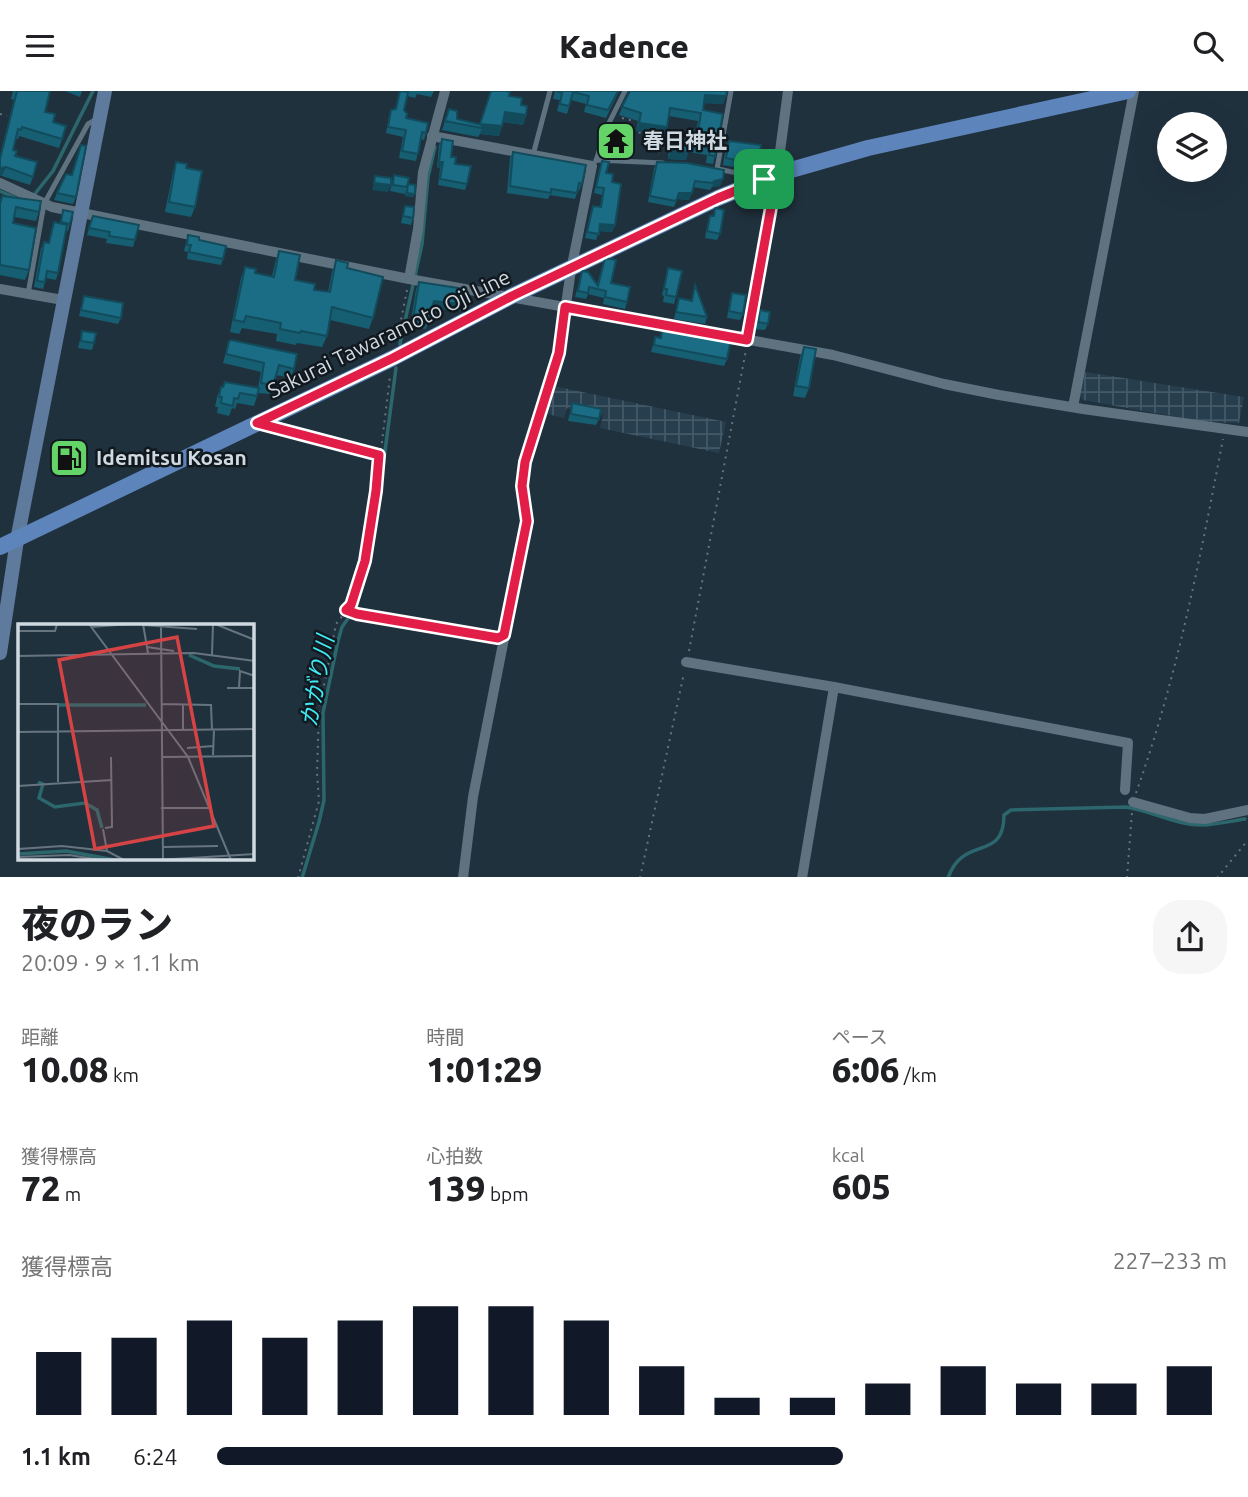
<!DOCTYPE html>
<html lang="ja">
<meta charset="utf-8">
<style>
:root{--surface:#fff;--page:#f6f6f6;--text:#202124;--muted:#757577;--accent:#111827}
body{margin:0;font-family:Ubuntu,"Noto Sans JP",sans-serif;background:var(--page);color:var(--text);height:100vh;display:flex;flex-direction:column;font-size:26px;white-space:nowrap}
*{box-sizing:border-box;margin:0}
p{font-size:23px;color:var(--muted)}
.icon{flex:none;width:38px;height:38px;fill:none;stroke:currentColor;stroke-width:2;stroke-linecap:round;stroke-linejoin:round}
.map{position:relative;height:786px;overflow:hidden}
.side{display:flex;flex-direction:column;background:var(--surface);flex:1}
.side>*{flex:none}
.tools{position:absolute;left:1157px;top:21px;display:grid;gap:14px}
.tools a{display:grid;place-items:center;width:70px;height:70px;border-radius:50%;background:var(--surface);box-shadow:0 7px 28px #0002;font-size:35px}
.pin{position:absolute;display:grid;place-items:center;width:60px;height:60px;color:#fff;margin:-30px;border-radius:14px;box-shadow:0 4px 10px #0006}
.round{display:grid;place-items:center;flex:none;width:74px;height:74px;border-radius:28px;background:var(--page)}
.head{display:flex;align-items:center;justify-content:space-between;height:119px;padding:0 21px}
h1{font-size:38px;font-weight:800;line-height:52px}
.stats{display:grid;grid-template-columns:repeat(3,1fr);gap:10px;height:119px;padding:7px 21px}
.stats div{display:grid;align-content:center}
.stats b{font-size:35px;font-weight:800}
.stats small{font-size:19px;font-weight:400}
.stats p{font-size:19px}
.chart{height:196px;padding:14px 21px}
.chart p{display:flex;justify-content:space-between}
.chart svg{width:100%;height:126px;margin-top:7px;stroke:var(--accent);stroke-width:6}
ul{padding:0 21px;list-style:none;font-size:23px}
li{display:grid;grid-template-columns:112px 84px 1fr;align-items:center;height:52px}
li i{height:18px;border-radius:9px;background:var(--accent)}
header{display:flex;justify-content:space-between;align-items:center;height:91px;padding:0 21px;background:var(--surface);font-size:32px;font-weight:800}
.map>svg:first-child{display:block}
</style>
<header><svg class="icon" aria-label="menu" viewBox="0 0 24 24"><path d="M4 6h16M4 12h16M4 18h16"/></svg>Kadence<svg class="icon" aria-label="search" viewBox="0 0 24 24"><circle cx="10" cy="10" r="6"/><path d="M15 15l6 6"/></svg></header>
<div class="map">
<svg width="1248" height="787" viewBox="0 0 1248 787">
<defs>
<pattern id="industrial-grid" width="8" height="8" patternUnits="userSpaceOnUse" patternTransform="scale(1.75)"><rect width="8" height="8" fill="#263e4e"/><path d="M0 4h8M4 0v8" fill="none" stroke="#445967"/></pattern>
</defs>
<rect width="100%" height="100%" fill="#20313e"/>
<g fill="url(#industrial-grid)">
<polygon points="1085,281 1244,306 1239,332 1205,331 1083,309 1080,306"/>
<polygon points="549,294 726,331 719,362 600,337 603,324 567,317 564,327 543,322"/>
</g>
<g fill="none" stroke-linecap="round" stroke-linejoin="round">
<g stroke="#2b676c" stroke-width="3.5">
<polyline points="0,100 18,108"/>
<polyline points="34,104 53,80 93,0"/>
<polyline points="400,253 422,153 428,86 435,56"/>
<polyline points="302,787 319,731 324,709 323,622 338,550 342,536 356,516 368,477 374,443 396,277"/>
<path d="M948,787C963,743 1004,772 1004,724L1011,719L1126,716C1146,719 1165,728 1184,732C1204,737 1225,731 1245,728"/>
</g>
<g stroke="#66747f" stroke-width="2" stroke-dasharray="2 5" stroke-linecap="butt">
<polyline points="0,23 7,25"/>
<polyline points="622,27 630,29 630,40 664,46 659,62"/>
<polyline points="397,249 407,199"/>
<polyline points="279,337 378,363"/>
<polyline points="348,519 357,523 493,546"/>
<polyline points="689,560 746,259"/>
<path d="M1136,702C1177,587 1200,468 1223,348"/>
<polyline points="298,787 319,710 317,682 319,620 336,533 351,514 365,470 376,400 390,285"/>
<polyline points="640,787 684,582"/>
<polyline points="1127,787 1132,721"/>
<polyline points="1217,787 1248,749"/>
</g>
<g stroke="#5f7280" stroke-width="5">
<polyline points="533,64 550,0"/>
<polyline points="596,69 663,72"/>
<polyline points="596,70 606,38 625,0"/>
<polyline points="717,78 731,0"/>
<polyline points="718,78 756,86"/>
<polyline points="28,203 44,113 88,33 97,28"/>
<polyline points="747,248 776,86"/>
</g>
<g stroke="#5f7280" stroke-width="10">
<polyline points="432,45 592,75 571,179 559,262 525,371 522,395 527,430 473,706 463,787"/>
<polyline points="777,83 788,0"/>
<polyline points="0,92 52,116 409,188 833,264 944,293 999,304 1083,318 1248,341"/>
<polyline points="409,188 418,138 423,81 445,0"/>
<polyline points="0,198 63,209"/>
<polyline points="1073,316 1134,0"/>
<polyline points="686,571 834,596 1128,652 1125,699"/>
<polyline points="1133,711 1190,727 1205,728 1248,719"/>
<polyline points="802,787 834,596"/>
</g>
<polyline stroke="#5e7b9e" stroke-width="14" points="0,562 17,449 105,0"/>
<polyline stroke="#5d85bc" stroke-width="16" points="0,456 393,267 512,205 718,107 777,83 868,57 1128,0"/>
</g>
<g fill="#165e72">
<polygon points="13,0 50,0 45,21 62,48 59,57 19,45 18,48 16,48 13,59 15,65 33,86 30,94 2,85 0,85 0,65 14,9 11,8"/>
<polygon points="65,0 82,0 80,6"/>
<polygon points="400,0 434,0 431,6 417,3 415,7 407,5 404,19 406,27 426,42 424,49 421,48 416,70 399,67 403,46 386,42 389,26 391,19 395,18"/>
<polygon points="555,0 619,0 606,27 584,21 586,13 571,9 567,23 557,20 560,9 553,8"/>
<polygon points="629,0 727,0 723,13 704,12 703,19 715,65 713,73 706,72 707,64 688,61 686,69 668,68 670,50 672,42 693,44 695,40 696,40 698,30 669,25 664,44 636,40 638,30 619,24"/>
<polygon points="509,5 521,14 526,24 523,34 503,31 499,45 480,43 478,46 442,39 449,18 457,28 480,34"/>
<polygon points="442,48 467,93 465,99 438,94 440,77 437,77 439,54"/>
<polygon points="729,50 758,74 755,80 723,74 726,56"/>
<polygon points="513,61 582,93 579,100 578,99 575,108 550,104 548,108 507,102 510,67"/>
<polygon points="602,70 612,91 615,134 612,141 599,140 596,149 585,147 593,115 600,116 602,104 594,102"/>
<polygon points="176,71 186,77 195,116 191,126 165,121 173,81"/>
<polygon points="657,71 720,95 712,96 710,99 693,96 689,109 677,108 674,116 648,111 654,77"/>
<polygon points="394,84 408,93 415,103 413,106 405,105 406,99 405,103 390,100"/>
<polygon points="57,102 76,106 73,113 54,109"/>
<polygon points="2,105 39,121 36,130 14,126 13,132 29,179 25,189 0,184 0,109"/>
<polygon points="405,115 413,127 411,134 401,132"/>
<polygon points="715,117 720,143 717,149 705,147 708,132 710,125 713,125"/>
<polygon points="63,119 70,133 68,140 66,139 58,182 56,189 46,187 43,198 34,196 41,157 44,151 49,152 54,131 60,132"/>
<polygon points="93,125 135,149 133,156 106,152 107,148 87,144"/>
<polygon points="188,144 199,149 223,168 221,174 187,168 188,161 184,160"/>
<polygon points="279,160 295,189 314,199 328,201 332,181 336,169 347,177 373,227 369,238 330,229 327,245 322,256 297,252 296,254 276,250 277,243 242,237 239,243 230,241 241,187 245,176 255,182 272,185 275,172"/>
<polygon points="605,167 611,192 627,211 625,218 603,213 604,207 588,203 586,208 575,206 582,180 597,194"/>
<polygon points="668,177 676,206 674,213 663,211 664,205 662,204"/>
<polygon points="419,191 460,220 432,217 426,238 410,235 416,198"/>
<polygon points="695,194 707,226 705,233 674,228 679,207 691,210"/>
<polygon points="732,202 743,223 740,229 727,227 730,208"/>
<polygon points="84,205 121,227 118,233 79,225"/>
<polygon points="760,219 768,233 765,239 755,238"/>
<polygon points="663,234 727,268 724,275 651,261 655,246 660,247"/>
<polygon points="82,240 94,252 92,259 78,257"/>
<polygon points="229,250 294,278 291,287 276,284 269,303 258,302 254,315 237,312 235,318 232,317 229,325 217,322 218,316 215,316 217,306 221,296 258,297 261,281 223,272"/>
<polygon points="804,256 809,297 805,307 793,305 800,266"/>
<polygon points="572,312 599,328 596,334 568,330"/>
</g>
<g fill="#124c5c">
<polygon points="705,4 726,5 723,13 703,12"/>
<polygon points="505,21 526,24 523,34 502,31"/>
<polygon points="639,32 667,36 664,44 636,40"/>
<polygon points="480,33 502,35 499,45 480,43 482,37"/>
<polygon points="671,60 688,61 686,69 668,68"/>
<polygon points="439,71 443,71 440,77 437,77"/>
<polygon points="6,76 2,85 0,85 0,77"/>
<polygon points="723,88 720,95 712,96 714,90"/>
<polygon points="374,92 391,94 388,101 372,99"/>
<polygon points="407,102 415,103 413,106 405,105"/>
<polygon points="679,102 692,102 689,109 677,108"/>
<polygon points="600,133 615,134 612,141 598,140"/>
<polygon points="434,210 462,213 460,220 431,217"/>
</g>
<g fill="#1a6d84" stroke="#124c5c" stroke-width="2">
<polygon points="17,0 50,0 45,21 55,23 53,31 66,35 62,48 22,36 21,39 18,38 13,59 17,60 15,65 37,71 33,86 6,76 0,77 0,68"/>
<polygon points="400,0 408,1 404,19 407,23 406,27 428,32 426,42 422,41 418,63 402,60 406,39 388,36 391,19 396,18"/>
<polygon points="491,0 506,0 510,1 509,5 522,7 521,14 527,15 526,24 505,21 502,35 480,33"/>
<polygon points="556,0 618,0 608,19 587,14 589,5 573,1 569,15 560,13 562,2"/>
<polygon points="630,0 727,0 726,5 705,4 703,19 723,23 715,65 709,64 710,57 689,53 688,61 671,60 672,42 694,45 695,40 698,41 701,22 670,17 667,36 639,32 641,22 622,16"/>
<polygon points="449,18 457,20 457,28 482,34 482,37 445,30"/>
<polygon points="442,48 453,50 451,66 456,66 455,73 471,75 467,93 440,88 443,71 439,71"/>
<polygon points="729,50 761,54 758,74 726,67"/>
<polygon points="81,54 86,55 76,106 57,102 66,83 72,84"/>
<polygon points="513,61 586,74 582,93 579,92 577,102 551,98 551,102 510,95"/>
<polygon points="602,70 609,71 606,82 613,83 612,91 621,93 615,134 600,133 599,143 587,141 593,115 601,116 604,97 596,96"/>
<polygon points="176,71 187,73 186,77 202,80 195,116 169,111"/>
<polygon points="657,71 687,72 724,79 723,88 714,90 713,92 695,90 692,102 679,102 676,110 650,105"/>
<polygon points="394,84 409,87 407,96 393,94"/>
<polygon points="375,85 391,87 391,94 374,92"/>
<polygon points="408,93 415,94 415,103 407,102"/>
<polygon points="2,105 41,110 39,121 16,116 13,132 36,137 29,179 0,174 0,109 1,110"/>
<polygon points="405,115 414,116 413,127 403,125"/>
<polygon points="715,117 724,119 720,143 707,140 710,125 714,125"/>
<polygon points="63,119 73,121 70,133 61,131"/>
<polygon points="93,125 139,134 135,149 109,145 110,141 89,137"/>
<polygon points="54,131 67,134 58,182 47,180 45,191 37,190 44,151 49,152"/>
<polygon points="188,144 199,146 199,149 226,155 223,168 189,161 191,154 187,154"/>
<polygon points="279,160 300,164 295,189 315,193 314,199 330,201 336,169 348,172 347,177 383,186 373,227 332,216 327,245 301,240 300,242 280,238 281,232 246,225 244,231 234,229 245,176 256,178 255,182 274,186"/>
<polygon points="605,167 616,169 611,192 630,196 627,211 605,206 606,200 589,196 588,202 578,200 582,180 588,181 598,195"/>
<polygon points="668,177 682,180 676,206 666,204 667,198 664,198"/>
<polygon points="419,191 465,198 462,213 434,210 428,231 413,228"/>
<polygon points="695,194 707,226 676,221 679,207 692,210"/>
<polygon points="732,202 746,204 743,223 729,220"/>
<polygon points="84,205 123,212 121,227 81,219"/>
<polygon points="760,219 770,221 768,233 758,231"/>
<polygon points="663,234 731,248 727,268 654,254 655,246 661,247"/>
<polygon points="82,240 96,242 94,252 81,250"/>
<polygon points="231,249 297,263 294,278 279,274 273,294 261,292 264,272 226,263 229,250"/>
<polygon points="804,256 816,258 809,297 796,295"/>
<polygon points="225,291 259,297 257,305 240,302 238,308 234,307 233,315 221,312 222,306 219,306 221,296 223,296"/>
<polygon points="572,312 601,318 599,328 571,323"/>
</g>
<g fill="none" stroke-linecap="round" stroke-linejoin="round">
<g stroke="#fff" stroke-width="14">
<polygon id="route" points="777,83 747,249 565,216 559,262 525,371 522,395 527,430 504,544 498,547 357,523 346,519 351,514 365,470 376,400 379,364 257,332 393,267 512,205 718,107"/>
</g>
<use href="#route" stroke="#e11d48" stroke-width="9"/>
</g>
<defs>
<g id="temple-square" transform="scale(2.0125)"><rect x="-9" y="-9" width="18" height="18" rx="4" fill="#64d468" stroke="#11181e"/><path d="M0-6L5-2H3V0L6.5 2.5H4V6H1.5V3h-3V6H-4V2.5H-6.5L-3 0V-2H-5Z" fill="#111"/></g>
<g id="fuel-square" transform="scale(2.0125)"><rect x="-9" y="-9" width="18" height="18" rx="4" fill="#64d468" stroke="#11181e"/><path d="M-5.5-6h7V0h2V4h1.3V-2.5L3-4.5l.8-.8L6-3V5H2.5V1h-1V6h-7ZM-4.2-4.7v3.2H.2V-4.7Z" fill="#111"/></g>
</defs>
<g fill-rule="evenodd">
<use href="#temple-square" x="616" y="50"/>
<use href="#fuel-square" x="69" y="367"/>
</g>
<g text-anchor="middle" stroke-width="5" stroke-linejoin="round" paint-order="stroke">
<g font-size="21" font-weight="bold" fill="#cfd9e1" stroke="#11181e" text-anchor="start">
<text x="643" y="57">春日神社</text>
<text x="96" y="374">Idemitsu Kosan</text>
</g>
<g font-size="21" fill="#cfd9e1" stroke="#11181e">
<text transform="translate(389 243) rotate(-26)" y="7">Sakurai Tawaramoto Oji Line</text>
</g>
<g font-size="23" font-style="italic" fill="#3feaf5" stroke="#11181e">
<text transform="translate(317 590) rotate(-79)" y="8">かがり川</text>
</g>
</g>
<g transform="translate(18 533)">
<rect width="236" height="236" fill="#20313e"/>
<path fill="none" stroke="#2b676c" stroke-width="3.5" d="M171,31L196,42L222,45M40,81H128M20,158L25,160L21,174L37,183L67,179L79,186L84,204M0,230L48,227L97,236"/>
<path fill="none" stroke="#66747f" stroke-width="2" d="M71,0L170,133L213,236M125,0L130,29M143,0L145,236M197,0L237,16M125,1L179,5M73,3L112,0M0,7H37L39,0M129,23L156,27M194,31L195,0M0,32L176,29L237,37M209,64H237M221,64L222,47L237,52M0,80H40V158M143,80L193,81L194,106M165,80V105M0,108L237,105M169,124L195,122M195,131L196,105M144,133L237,132M0,162L94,156M143,184H191M87,204L94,203L93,133M85,205L89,227M145,223L200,222M0,225L44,222L89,227L106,236M0,233L51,231L83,236M139,236L237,230"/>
<path fill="#d54344" fill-opacity="0.15" stroke="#d54344" stroke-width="3.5" d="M159,13L196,202L77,225L41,36Z"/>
<rect width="236" height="236" fill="none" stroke="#cfd9e1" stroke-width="3.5"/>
</g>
</svg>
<div class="tools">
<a><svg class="icon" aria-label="layers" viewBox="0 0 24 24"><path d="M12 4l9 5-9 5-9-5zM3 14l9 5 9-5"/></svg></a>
</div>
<div class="pin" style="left:764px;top:88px;background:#1e9e55"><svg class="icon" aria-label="arrive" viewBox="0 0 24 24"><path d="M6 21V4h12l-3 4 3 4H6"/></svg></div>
</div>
<section class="side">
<div class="head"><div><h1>夜のラン</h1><p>20:09 · 9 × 1.1 km</p></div><a class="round"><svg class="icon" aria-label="share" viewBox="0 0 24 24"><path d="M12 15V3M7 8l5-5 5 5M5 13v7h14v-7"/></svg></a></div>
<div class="stats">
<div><p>距離</p><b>10.08<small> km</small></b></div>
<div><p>時間</p><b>1:01:29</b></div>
<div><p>ペース</p><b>6:06<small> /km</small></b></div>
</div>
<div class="stats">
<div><p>獲得標高</p><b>72<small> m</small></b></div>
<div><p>心拍数</p><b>139<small> bpm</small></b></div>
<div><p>kcal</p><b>605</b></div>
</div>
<div class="chart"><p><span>獲得標高</span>227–233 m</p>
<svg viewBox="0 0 160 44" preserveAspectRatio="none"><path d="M5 44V22M15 44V17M25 44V11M35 44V17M45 44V11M55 44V6M65 44V6M75 44V11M85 44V27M95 44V38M105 44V38M115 44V33M125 44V27M135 44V33M145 44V33M155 44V27"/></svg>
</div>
<ul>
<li><b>1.1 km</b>6:24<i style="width:62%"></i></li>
</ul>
</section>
